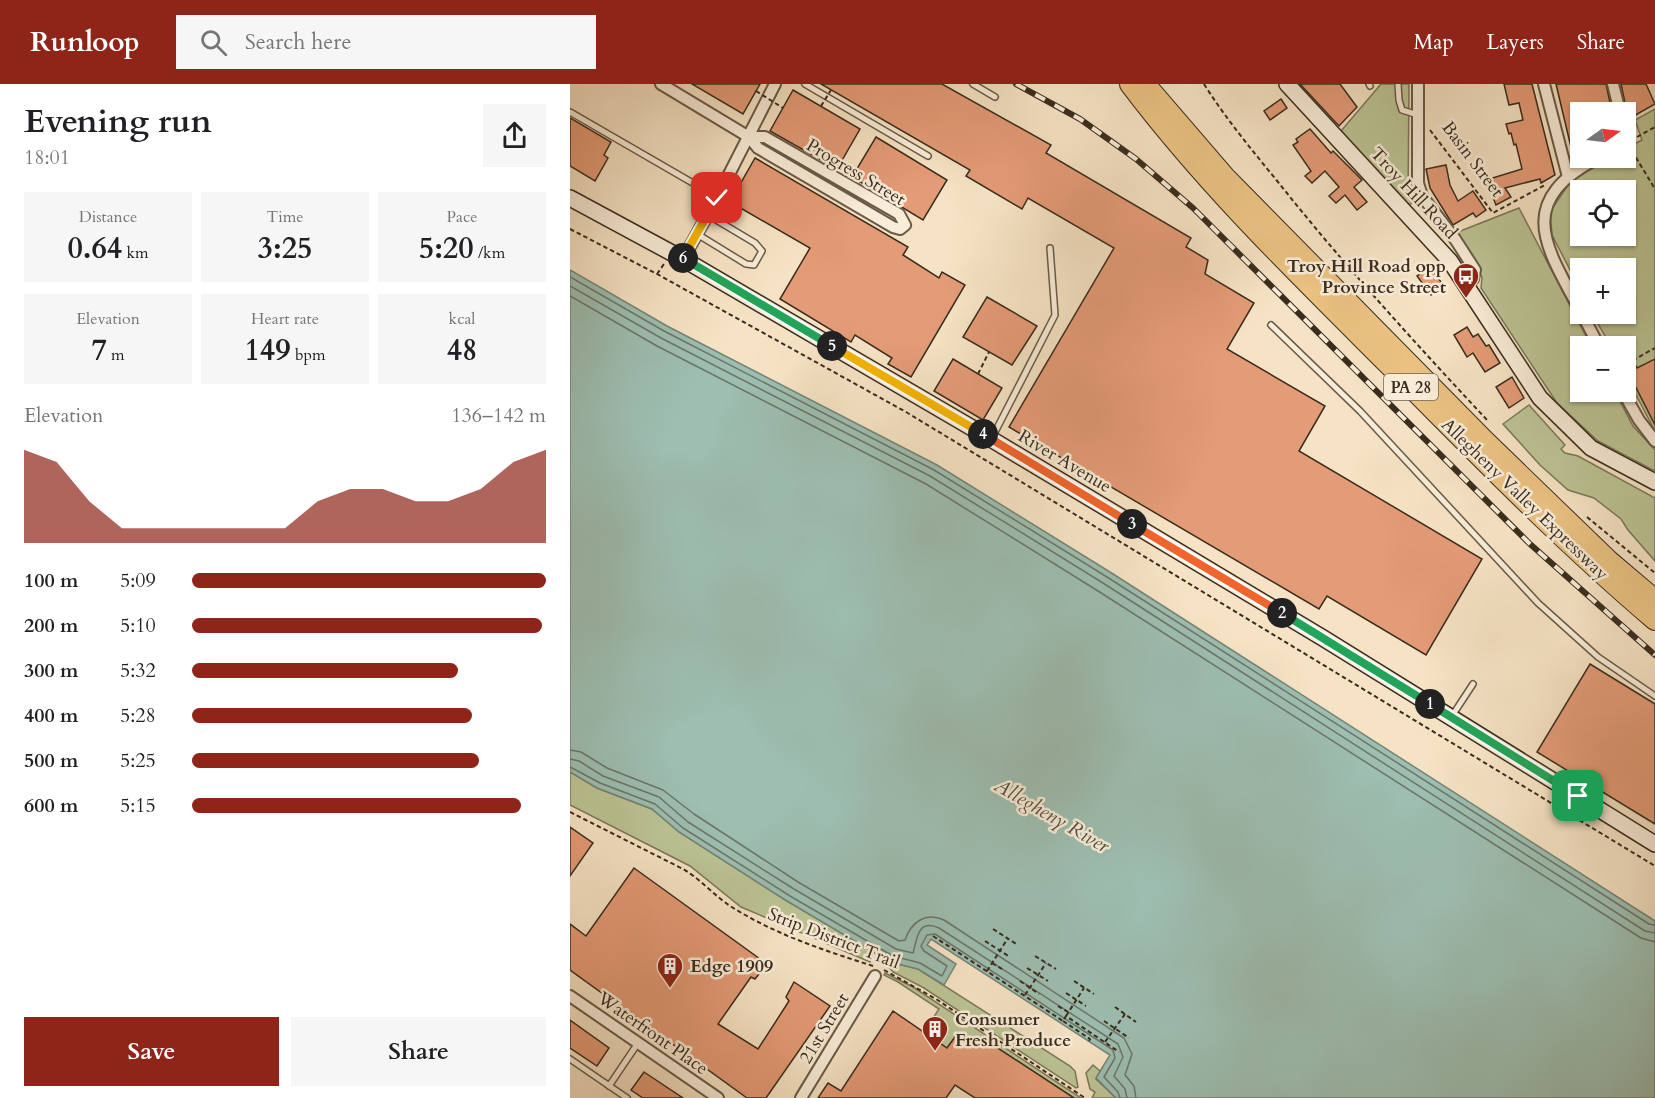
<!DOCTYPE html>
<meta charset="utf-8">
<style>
:root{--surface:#fff;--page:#f6f6f6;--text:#202124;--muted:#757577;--accent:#8f2418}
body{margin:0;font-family:Cardo,serif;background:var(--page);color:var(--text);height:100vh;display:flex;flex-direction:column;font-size:22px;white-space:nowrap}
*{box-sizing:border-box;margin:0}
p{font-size:20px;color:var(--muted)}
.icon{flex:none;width:33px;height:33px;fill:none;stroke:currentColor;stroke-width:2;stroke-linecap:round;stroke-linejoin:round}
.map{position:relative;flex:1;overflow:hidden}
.sheet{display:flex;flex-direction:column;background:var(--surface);width:570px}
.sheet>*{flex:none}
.needle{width:39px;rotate:76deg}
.tools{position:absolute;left:1000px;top:18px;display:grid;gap:12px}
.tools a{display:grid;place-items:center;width:66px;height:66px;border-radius:0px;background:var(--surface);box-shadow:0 2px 4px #0004;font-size:30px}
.pin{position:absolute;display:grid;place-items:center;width:51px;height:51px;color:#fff;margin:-26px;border-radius:12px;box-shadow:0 3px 9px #0006}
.km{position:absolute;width:30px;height:30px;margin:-15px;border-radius:50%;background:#222;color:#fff;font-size:16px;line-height:30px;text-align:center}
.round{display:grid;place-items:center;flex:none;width:63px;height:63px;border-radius:0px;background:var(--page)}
.summary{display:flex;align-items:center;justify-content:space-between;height:102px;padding:0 24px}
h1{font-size:33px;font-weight:700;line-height:45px}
.figures{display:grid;grid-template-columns:repeat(3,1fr);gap:9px;height:102px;padding:6px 24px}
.figures div{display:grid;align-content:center;border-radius:0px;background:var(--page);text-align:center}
.figures b{font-size:30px;font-weight:700}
.figures small{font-size:16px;font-weight:400}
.figures p{font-size:16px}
.chart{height:168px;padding:12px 24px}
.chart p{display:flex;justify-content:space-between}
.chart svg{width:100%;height:108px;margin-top:6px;fill:var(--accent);opacity:.7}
.primary-button{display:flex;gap:12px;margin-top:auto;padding:12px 24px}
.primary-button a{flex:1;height:69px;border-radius:0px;background:var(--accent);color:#fff;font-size:24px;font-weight:700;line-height:69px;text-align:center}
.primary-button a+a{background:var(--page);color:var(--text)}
ul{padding:0 24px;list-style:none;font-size:20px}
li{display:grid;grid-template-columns:96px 72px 1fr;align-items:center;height:45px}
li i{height:15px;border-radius:8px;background:var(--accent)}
header{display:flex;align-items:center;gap:36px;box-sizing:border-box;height:84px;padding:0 30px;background:var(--accent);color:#fff}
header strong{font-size:28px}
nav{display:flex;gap:33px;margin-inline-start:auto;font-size:21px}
.search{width:420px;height:54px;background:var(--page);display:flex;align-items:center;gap:15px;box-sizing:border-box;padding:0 21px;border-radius:0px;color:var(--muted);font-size:22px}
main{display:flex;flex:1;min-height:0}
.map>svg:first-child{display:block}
</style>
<header>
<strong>Runloop</strong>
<div class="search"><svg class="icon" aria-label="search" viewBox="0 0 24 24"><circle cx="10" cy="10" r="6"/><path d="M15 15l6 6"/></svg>Search here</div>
<nav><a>Map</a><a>Layers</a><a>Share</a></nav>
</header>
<main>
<section class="sheet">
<div class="summary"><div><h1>Evening run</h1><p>18:01</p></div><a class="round"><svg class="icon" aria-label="share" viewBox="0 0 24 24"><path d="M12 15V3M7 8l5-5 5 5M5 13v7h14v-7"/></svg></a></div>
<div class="figures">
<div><p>Distance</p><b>0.64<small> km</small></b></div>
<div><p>Time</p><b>3:25</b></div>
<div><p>Pace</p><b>5:20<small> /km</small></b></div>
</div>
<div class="figures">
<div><p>Elevation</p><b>7<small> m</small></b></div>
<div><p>Heart rate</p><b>149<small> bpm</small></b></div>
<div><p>kcal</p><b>48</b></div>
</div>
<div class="chart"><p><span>Elevation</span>136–142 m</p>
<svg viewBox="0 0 160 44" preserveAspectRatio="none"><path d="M0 44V6L10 11L20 27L30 38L40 38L50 38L60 38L70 38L80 38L90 27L100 22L110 22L120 27L130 27L140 22L150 11L160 6V44z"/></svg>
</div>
<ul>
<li><b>100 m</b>5:09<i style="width:100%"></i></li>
<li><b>200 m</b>5:10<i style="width:99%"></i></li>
<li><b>300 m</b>5:32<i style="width:75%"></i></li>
<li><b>400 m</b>5:28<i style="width:79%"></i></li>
<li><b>500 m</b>5:25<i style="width:81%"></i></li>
<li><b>600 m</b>5:15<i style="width:93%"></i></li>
</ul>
<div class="primary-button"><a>Save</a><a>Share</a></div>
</section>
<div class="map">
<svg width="1085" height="1014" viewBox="0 0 1085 1014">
<rect width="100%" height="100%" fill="#f6e3c5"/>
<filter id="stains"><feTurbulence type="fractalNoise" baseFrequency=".00333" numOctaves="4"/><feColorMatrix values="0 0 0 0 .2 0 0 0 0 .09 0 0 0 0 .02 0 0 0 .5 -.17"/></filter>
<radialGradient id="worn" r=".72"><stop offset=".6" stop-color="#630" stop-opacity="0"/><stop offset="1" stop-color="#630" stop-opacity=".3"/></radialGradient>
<g fill="#bcc495" stroke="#7b785a" stroke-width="1.5" fill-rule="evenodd">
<polygon points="811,0 839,0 838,113 842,119 837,122 771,47"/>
<path d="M1085,25V347L1056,292V262H1041L1022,230H1056V184H1011V207L982,151L980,128L998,101L1017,83L1037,74H1056V64L1072,56L1065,36ZM1011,106H1056V152H1011Z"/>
<polygon points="949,124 1021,262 1011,262 1011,308 1045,308 1063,342 1085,366 1085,387 1028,357 987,319 911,204 912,193 888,148"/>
<polygon points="959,321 995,361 991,365 995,369 1008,372 1085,414 1085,477 1058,446 1051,435 1024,414 998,406 970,381 933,340"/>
<polygon points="0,688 27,704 82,725 109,748 217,817 303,867 300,878 171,823 120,782 0,721"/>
<polygon points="320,878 348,885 500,982 505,987 508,1003 506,1004 354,904 323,888 317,881"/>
<polygon points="315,889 343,903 511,1014 504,1014 414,955 409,962 402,957 398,962 385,953 377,964 354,948 369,925 328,898 314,891"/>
<polygon points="523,981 530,987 526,995 546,1014 522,1014 525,1008 520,1005 516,989"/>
</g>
<polygon fill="#9dbeb1" stroke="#758476" stroke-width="1.5" points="0,186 97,242 367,381 540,488 1085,837 1085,1014 546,1014 526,994 540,971 361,855 357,861 386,880 374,901 348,885 320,878 217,817 109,748 82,725 27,704 0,688"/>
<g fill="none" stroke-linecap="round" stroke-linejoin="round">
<g stroke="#6c7568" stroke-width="1.5">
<polyline points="0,193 94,247 364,386 537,493 1079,840 1085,841"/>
<polyline points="0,202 91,254 360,392 533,499 1075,847 1085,849"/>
<polyline points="0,212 87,262 356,400 528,507 1071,854 1085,858"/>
<path d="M0,666L11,668L37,684L93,706L124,730L228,798L329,857L335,856C341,839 355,827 374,836L554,954L562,970L555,991L564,1002L566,1014"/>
<path d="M0,675L9,677L33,692L89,713L118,738L224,805L326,865L343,869C347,856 347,834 369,844L548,960L553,973L544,992L555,1005L557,1014"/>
<polyline points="0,683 30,699 85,720 113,744 220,812 323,872 350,879 372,892 377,882 354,867 351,862 357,851 365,850 543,966 545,974 534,993 548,1008 550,1014"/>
</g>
</g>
<g fill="#e49b77" stroke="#3a2c1e" stroke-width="1.5">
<polygon points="122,0 190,0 173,30"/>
<polygon points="251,0 372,0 481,61 476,69 621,154 616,163 638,176 635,190 684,219 657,265 755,322 729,367 912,475 856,571 757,512 749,525 439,343 544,164 458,114 452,125 396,92 400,86"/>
<polygon points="730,0 770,0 787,23 769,42"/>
<polygon points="934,0 962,0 985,91 971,99 970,95 935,104 941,113 926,121 916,96 952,85 946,60 944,61 941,49 939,50 936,40 953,36 949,19 939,21"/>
<polygon points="986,0 1036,0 1042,28 1011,28 1011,76 1005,80"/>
<polygon points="1051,0 1076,0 1085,20 1062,33 1057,28"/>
<polygon points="223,6 290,45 267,85 200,47"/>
<polygon points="711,15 717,24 700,36 694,27"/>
<polygon points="0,34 41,58 34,71 38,74 25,97 0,82"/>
<polygon points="740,45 761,69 763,67 792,96 784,103 797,118 787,126 775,111 766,119 759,112 769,103 755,87 742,99 735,92 741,87 723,61 728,58 726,55"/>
<polygon points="306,53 377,96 353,136 282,93"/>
<polygon points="185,74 338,163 333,171 369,194 372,188 395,201 341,293 318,280 322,274 285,251 281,258 210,215 240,164 160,118"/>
<polygon points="876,81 880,101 888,117 903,107 916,126 906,133 903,129 883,141 860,104 856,85"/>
<polygon points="860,183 874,202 861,211 847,192"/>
<polygon points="417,213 467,242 442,281 393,253"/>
<polygon points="897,243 903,253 908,250 916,262 919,261 930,279 915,288 903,269 897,273 884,251"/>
<polygon points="1056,264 1067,284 1085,275 1085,341 1056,284"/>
<polygon points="383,275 432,304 413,336 364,307"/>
<polygon points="942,293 954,314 939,324 926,303"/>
<polygon points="1020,580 1085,620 1085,740 967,668"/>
<polygon points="0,743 23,759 0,792"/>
<polygon points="64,784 197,880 185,895 181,893 148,940 188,965 219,917 216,913 224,898 260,922 196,1014 177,1014 0,886 0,840 16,852"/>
<polygon points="323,927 377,964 385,953 398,962 401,957 409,962 414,955 504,1014 405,1014 385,1001 376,1014 248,1014 258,999 271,1007"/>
<polygon points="0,936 39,964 27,982 0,964"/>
<polygon points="74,988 113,1014 73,1014 61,1006"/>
</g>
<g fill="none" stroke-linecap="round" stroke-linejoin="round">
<g stroke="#695a48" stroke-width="8">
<g id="lane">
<polyline points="235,0 358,72"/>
<polyline points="403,0 425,13"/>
<polyline points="799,0 800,2"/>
<polyline points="828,0 829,16 832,26 848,31"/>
<polyline points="0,28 147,113"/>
<polyline points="127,150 176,180 184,181 192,167 185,159 138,131"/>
<polyline points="701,241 790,327 968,519 1028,573 1085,612"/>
<polyline points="422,354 485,231 480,164"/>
<polyline points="882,632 903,600"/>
<polyline points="0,975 57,1014"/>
<polyline points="39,1002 68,959"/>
</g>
</g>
<g stroke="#695a48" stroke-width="14">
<g id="street">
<polyline points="91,0 179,53 188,64 323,143 330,145 335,141 329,130 195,53 179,53"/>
<polyline points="848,0 848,99 852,112 885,155 905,186 903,195 895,201"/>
<polyline points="974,0 998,93"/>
<polyline points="1043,0 1050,28"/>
<polyline points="1056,53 1056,59"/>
<polyline points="113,175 147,114 205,0"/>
<path d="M1011,228C976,163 943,118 1028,74"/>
<polyline points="1012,230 1029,262"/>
<polyline points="1053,308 1069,336 1085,357"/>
<polyline points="0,912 148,1014"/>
<polyline points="231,1014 305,892"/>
</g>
</g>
<g stroke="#3a2c1e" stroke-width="18">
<g id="secondary">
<polyline points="717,0 880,177 970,314 1021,364 1085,398"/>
<polyline points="0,114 113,175 421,355 753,554 1085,760"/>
</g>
</g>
<g stroke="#3a2c1e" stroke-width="22">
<g id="highway">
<path d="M560,0C637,102 728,190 819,281C905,368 991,456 1085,536"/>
<polyline points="575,0 655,93 915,357 1038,476 1085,516"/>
</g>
</g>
<g stroke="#3a2c1e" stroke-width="2" stroke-dasharray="4.5 3" stroke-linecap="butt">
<path d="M634,0C656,35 682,66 708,98C774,181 846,260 918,337"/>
<polyline points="860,46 923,129 975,101"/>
<polyline points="1067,53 1085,43"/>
<polyline points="1062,67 1085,105"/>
<polyline points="0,145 87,190 336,328 1085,782"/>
<polyline points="87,190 94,180"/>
<polyline points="1056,280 1085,264"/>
<polyline points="408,290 419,268"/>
<polyline points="1017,433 1085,489"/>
<path d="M0,728L113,785C132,796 146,814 165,825C207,851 256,867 303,882"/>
<polyline points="423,845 448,861"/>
<polyline points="363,852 493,937 496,932 549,968"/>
<polyline points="415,857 440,873"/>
<polyline points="465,872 486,885"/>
<polyline points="422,879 432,885"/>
<polyline points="457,884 478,897"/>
<polyline points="314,886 366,915 515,1014"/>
<polyline points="417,887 438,854"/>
<polyline points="450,897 469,910"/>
<polyline points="504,897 524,910"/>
<polyline points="496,909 516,922"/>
<polyline points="455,911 476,879"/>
<polyline points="488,922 498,928"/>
<polyline points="545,923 566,938"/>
<polyline points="496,932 514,904"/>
<polyline points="493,937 520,955 519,957"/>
<polyline points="534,937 559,954"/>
<polyline points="535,958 555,930"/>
</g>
<use href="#lane" stroke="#f9edd9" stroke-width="5"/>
<use href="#street" stroke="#f9edd9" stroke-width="10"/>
<use href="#secondary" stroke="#f9edd9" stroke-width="15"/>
<use href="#highway" stroke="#ebc282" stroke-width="20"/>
<g stroke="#3a2c1e" stroke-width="6">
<polyline id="rail" points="446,0 510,35 566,75 623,124 960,460 1085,571"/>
</g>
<use href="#rail" stroke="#f9edd9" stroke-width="4" stroke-dasharray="11" stroke-linecap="butt"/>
<g stroke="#3a2c1e" stroke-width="2" stroke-dasharray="4.5 3" stroke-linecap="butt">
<polyline points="186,7 213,24"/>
<polyline points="251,22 261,6"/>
</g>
</g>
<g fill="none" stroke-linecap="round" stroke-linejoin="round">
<g stroke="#fff" stroke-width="12">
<polyline id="split-1" points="860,620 1008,712"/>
</g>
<g stroke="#fff" stroke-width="12">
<polyline id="split-2" points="712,529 860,620"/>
</g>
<g stroke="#fff" stroke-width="12">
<polyline id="split-3" points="562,440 712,529"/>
</g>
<g stroke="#fff" stroke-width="12">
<polyline id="split-4" points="413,350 562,440"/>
</g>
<g stroke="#fff" stroke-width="12">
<polyline id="split-5" points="262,262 413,350"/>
</g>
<g stroke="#fff" stroke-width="12">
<polyline id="split-6" points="113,174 262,262"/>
</g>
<g stroke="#fff" stroke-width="12">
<polyline id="split-7" points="113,174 147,114"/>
</g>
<use href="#split-1" stroke="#22a559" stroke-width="8"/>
<use href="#split-2" stroke="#22a559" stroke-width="8"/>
<use href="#split-3" stroke="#f0652b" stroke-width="8"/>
<use href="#split-4" stroke="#f0652b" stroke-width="8"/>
<use href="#split-5" stroke="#f5b400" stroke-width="8"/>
<use href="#split-6" stroke="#22a559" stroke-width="8"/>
<use href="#split-7" stroke="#f5b400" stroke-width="8"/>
</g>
<defs>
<g id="bus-pin" transform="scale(1.35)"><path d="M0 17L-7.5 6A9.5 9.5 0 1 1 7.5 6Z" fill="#8f2418" stroke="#f9edd9"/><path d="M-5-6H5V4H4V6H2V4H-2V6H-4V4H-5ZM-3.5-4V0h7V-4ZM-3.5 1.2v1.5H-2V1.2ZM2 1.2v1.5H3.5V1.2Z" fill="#fff"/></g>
<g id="building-pin" transform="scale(1.35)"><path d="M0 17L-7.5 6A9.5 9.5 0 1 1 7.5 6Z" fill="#8f2418" stroke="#f9edd9"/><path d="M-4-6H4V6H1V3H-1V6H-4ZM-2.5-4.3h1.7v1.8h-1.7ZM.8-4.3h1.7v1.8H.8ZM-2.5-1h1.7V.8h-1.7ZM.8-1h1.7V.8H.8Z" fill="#fff"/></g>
</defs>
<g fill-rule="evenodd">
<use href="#bus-pin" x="896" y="192"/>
<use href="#building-pin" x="100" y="882"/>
<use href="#building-pin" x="365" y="945"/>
</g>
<g text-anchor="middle" stroke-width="5" stroke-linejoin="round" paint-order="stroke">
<rect fill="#f9edd9" stroke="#736656" stroke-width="1.5" x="814" y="290" width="54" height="26" rx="4.5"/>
<g font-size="16" font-weight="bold" fill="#3a2c1e">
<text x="841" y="309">PA 28</text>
</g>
<g font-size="18" fill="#3a2c1e" stroke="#f9edd9">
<text transform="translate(903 75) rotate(53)" y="6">Basin Street</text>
<text transform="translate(286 88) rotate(31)" y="6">Progress Street</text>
<text transform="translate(844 109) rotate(47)" y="6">Troy Hill Road</text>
<text transform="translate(495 377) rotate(31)" y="6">River Avenue</text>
<text transform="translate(955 415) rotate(44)" y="6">Allegheny Valley Expressway</text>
<text transform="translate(264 854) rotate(21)" y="6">Strip District Trail</text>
<text transform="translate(254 944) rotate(-59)" y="6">21st Street</text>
<text transform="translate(83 949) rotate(35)" y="6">Waterfront Place</text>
</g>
<g font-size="18" font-weight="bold" fill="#3a2c1e" stroke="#f9edd9" text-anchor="start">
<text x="876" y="188" text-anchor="end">Troy Hill Road opp<tspan x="876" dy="21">Province Street</tspan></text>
<text x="120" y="888">Edge 1909</text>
<text x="385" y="941">Consumer<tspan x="385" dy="21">Fresh Produce</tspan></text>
</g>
<g font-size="20" font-style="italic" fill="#535043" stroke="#f9edd9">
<text transform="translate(482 731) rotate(30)" y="7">Allegheny River</text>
</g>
</g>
<rect width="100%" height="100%" filter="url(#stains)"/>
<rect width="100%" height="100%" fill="url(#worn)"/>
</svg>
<div class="tools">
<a><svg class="needle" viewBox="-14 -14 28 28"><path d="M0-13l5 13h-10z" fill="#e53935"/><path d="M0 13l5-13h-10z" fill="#757577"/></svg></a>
<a><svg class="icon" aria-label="locate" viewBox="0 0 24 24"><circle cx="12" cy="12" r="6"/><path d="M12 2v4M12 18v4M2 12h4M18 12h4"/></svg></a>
<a>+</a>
<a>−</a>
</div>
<div class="pin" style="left:1008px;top:712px;background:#1e9e55"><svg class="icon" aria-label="arrive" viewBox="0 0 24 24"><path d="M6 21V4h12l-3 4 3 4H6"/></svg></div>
<div class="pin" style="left:147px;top:114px;background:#d93025"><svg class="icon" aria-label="check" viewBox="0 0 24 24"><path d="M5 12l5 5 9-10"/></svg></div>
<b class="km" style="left:860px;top:620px">1</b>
<b class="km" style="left:712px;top:529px">2</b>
<b class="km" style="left:562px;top:440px">3</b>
<b class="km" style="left:413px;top:350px">4</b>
<b class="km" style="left:262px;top:262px">5</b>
<b class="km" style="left:113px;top:174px">6</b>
</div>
</main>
